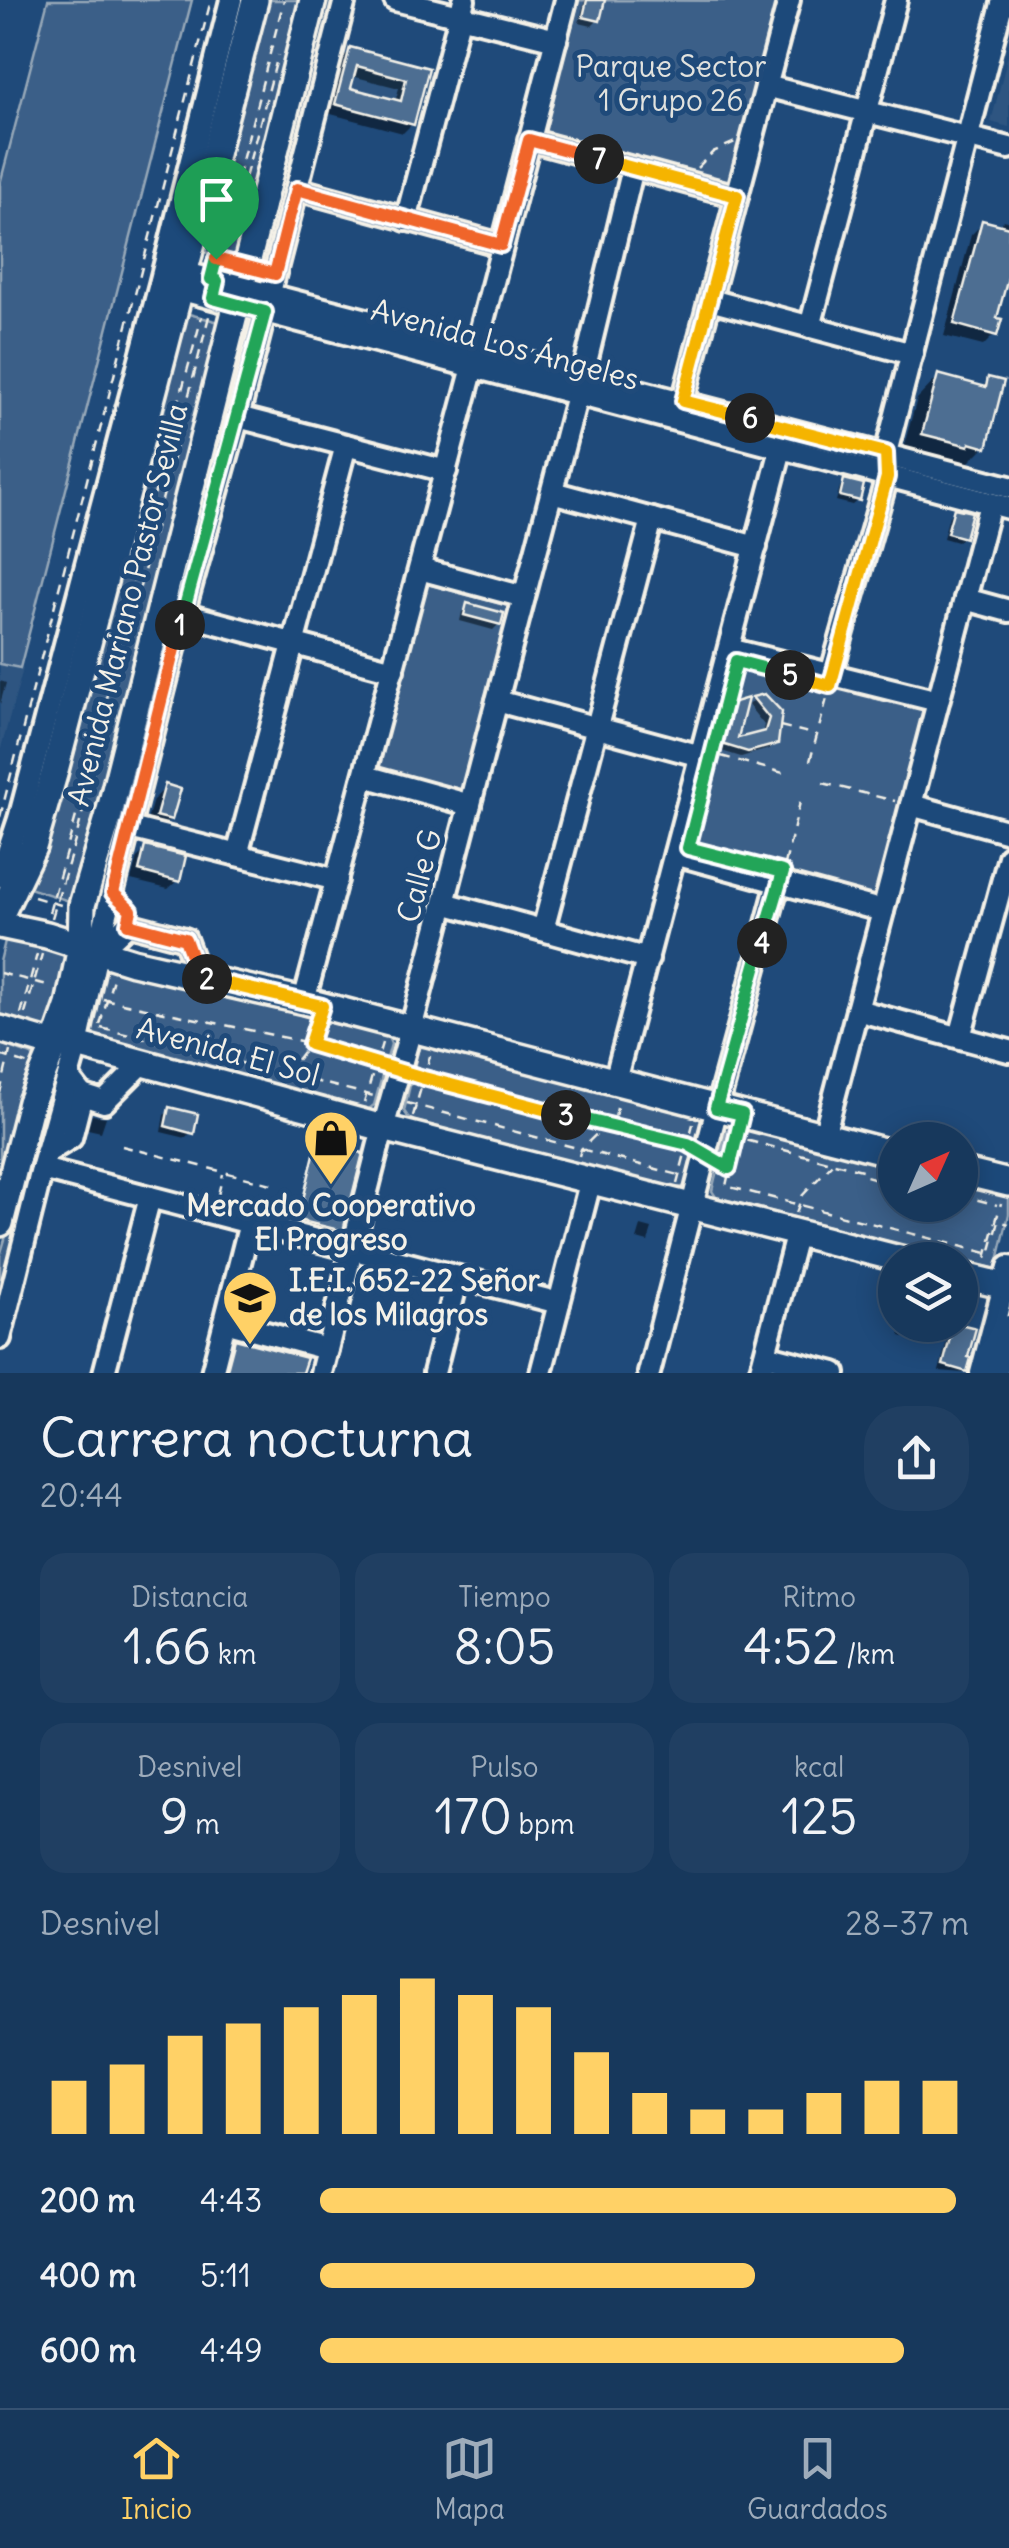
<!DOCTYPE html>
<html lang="es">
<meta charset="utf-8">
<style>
:root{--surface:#17385c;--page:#203f62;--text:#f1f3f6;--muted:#9eacbb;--line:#365272;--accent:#ffd166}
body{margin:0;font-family:Delius,sans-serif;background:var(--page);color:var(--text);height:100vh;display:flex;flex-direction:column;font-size:38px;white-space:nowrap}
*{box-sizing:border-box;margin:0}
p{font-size:32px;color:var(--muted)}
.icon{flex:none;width:55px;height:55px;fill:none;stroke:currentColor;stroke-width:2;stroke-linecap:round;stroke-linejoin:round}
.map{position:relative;height:1373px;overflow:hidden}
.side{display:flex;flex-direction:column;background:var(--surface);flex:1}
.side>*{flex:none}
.needle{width:65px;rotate:45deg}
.tools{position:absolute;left:878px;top:1122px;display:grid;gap:20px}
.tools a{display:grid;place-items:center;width:100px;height:100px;border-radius:50%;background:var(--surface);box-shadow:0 5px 25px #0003,0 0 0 2px var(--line);font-size:50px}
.pin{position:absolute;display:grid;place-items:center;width:85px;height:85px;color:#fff;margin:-102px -42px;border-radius:50% 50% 50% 0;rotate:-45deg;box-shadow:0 0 10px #0007}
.pin .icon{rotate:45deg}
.km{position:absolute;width:50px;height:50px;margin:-25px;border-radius:50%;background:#222;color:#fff;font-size:28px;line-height:50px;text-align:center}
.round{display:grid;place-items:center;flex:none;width:105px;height:105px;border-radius:40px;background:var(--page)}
.overview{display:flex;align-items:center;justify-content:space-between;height:170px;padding:0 40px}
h1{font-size:55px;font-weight:600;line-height:75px}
.stats{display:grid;grid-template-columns:repeat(3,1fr);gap:15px;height:170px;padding:10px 40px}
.stats div{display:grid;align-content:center;border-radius:25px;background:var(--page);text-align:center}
.stats b{font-size:50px;font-weight:600}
.stats small{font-size:28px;font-weight:400}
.stats p{font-size:28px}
.chart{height:280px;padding:20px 40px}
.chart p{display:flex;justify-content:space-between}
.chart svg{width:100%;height:180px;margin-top:10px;stroke:var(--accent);stroke-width:6}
ul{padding:0 40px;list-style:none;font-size:32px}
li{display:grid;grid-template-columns:160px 120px 1fr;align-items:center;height:75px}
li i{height:25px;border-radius:12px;background:var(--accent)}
.menu{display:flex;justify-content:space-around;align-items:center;height:140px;border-top:2px solid var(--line);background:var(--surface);font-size:28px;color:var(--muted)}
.menu a{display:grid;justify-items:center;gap:5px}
.menu .current{color:var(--accent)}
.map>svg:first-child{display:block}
</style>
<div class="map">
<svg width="1009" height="1373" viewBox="0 0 1009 1373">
<rect width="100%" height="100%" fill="#1f4a7a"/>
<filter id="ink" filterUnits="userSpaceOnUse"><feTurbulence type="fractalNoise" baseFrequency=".01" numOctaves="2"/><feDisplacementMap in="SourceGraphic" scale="20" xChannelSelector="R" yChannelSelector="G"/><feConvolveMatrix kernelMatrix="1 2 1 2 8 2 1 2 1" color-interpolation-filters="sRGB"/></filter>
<g filter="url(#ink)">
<g fill="#2d5581">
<polygon points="350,47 429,68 414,125 335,104"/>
<polygon points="1009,51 1009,127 991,122"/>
<polygon points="0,665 23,669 0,752"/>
</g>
<g fill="#3a5f88" stroke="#97a8b8" stroke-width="2.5">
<polygon points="48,0 192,0 20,668 0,664 0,184"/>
<polygon points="265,0 304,0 239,261 201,251"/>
<polygon points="322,0 336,0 266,268 255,266"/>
<polygon points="579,0 780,1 731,186 543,135"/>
<polygon points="185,313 223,323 72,902 23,886"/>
<polygon points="239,328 249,330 103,903 91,899 207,469 220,433 225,391"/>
<polygon points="424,583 512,607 464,792 375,768"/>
<polygon points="734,659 926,708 877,900 683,851"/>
<polygon points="13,938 67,954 56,1031 0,1024 0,962 5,941"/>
<polygon points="114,966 388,1037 391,1044 374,1105 369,1109 360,1107 93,1037 89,1032 103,973 106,968"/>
<polygon points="0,1044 32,1055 35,1060 0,1199"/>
<polygon points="427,1046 696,1114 703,1123 689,1180 683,1187 674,1188 414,1121 408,1117 404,1111 418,1051 421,1047"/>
<polygon points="47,1079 56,1082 0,1298 0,1256 46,1104 44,1091"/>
<polygon points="736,1125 895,1166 895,1205 960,1205 960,1183 1005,1195 1009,1198 1009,1214 996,1269 716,1197 712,1191 726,1133 729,1128"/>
</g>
<g fill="#0007" fill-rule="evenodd">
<polygon points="585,0 603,0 598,20 592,26 579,23"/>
<path d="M351,50L426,70L412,124L403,133L327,113L341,59ZM352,76L399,88L395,102L348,90Z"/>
<polygon points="1004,220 1009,222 1009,265 994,320 995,334 983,346 944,336 971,235 983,223 998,227"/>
<polygon points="939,376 981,388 989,380 985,446 962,469 901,456 917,399"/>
<polygon points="845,482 858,500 852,505 836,501 840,487"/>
<polygon points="955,510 963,537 957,542 943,538 949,516"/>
<polygon points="468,606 499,624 493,630 460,621 462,612"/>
<polygon points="0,681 6,683 0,704"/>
<polygon points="764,696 775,743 769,749 741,757 715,749 726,711 732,705 735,741 762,734 764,725 748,705 754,699"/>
<polygon points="166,787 170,819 157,832 145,828 153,800"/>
<polygon points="146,849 178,880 168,889 131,880 137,858"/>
<polygon points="170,1110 191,1132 186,1138 161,1132 164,1115"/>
<polygon points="92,1115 106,1117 101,1132 88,1129"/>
<polygon points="318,1144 340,1230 338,1232 298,1222"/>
<polygon points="641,1226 652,1229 648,1242 637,1239"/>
<polygon points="902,1325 919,1325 918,1333 912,1339 900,1336"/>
<polygon points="945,1325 955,1325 965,1371 963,1373 939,1371 947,1340 939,1338"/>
<polygon points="236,1342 300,1373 221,1373 226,1351"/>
</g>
<g fill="#4d6e92" stroke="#f4f1e8" stroke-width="2.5" fill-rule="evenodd">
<polygon points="587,0 605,0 600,21 583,17"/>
<path d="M350,47L429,68L414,125L335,104ZM357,66L406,79L401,101L351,88Z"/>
<polygon points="982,220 1009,227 1009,274 997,318 1002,319 997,336 954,324"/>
<polygon points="938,374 986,387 988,377 1004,381 987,448 970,443 969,446 922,434"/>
<polygon points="844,479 864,484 860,501 840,496"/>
<polygon points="954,508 972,512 965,538 947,533"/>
<polygon points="467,603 504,613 501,625 464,615"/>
<polygon points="765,694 782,712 778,744 748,752 718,743 721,742 731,703 748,698 738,738 765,731 769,718 752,697"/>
<polygon points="165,784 181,789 172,820 156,816"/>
<polygon points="145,846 186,856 180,882 139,871"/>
<polygon points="169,1107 198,1114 194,1134 165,1126"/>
<polygon points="317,1142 363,1153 343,1231 298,1220"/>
<polygon points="930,1325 964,1325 976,1328 968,1357 971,1358 967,1372 943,1365 951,1334 930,1328"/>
<polygon points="235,1339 307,1358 302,1373 226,1373"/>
</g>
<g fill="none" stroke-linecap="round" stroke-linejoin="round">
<g stroke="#f4f1e8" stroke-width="28">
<g id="minor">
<polyline points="395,0 556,40"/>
<polyline points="766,86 1009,148"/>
<polyline points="529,140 737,196"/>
<polyline points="297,189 501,245"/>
<polyline points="406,220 464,0"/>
<polyline points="174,270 1009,487"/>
<polyline points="167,286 1009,508"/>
<polyline points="710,300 912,354"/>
<polyline points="810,327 896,0"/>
<polyline points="476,348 566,0"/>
<polyline points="583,375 633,168"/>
<polyline points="683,401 789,0"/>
<polyline points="238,417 446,471"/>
<polyline points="552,492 756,547"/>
<polyline points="420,569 524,597"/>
<polyline points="965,599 1009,611"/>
<polyline points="183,614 393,670"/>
<polyline points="729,649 938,701"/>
<polyline points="831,674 887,477 886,453 1003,0"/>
<polyline points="497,701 701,756"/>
<polyline points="365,776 470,805"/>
<polyline points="911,805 1009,832"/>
<polyline points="130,828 337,880"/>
<polyline points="675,854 883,911"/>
<polyline points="237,855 346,445"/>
<polyline points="0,876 19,819 160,284 231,0"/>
<polyline points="444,903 648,959"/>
<polyline points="543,930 652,519"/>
<polyline points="97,953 128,924 185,939 199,977"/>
<polyline points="304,1001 473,367"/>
<polyline points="857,1010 1009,1051"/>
<polyline points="960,1037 1009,857"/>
<polyline points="615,1081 781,449"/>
<polyline points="82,1095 104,1102 143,1063"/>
<polyline points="824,1136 990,504"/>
<polyline points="46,1153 71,1138 82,1095 68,1077"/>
<polyline points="42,1169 559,1303"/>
<polyline points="225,1322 327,1349"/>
<polyline points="0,1338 42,1169 77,1045 97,953 183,614 238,417 345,0"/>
<polyline points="765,1355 835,1373"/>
<polyline points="104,1373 150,1197"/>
<polyline points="212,1373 250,1223"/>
<polyline points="321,1373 383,1128 411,1029 577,395"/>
<polyline points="434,1373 458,1277"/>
<polyline points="541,1373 591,1179"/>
<polyline points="649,1373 717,1108 778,883"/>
<polyline points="760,1373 797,1232"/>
<polyline points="981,1373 1009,1267"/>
<polyline points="997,1373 1009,1326"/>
</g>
</g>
<g stroke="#f4f1e8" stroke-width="32">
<g id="major">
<polyline points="0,916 33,847 54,774 255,0"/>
<polyline points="0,925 47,935 133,962 304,1001 895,1154"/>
<polyline points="0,1029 55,1045 77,1045 383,1128 904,1260"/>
<polyline points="960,1171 1009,1183"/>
<polyline points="0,1223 31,1102 55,1045 69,1005 81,947 82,905 108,818 313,0"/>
<polyline points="960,1275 1009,1287"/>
</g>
</g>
<g stroke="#f4f1e8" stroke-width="2.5" stroke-dasharray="10 8" stroke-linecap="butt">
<polyline points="697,168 713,152 735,142"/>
<polyline points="215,264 284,0"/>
<polyline points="222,264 278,55"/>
<polyline points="780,726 817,735"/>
<polyline points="721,756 787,774"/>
<polyline points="810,761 829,691"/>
<polyline points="823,783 895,801"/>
<polyline points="0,817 211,0"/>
<polyline points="785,864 801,798"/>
<polyline points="34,897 64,906"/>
<polyline points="49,913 90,766 159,475 202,316"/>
<polyline points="52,918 77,834 209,316"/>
<polyline points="0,973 28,980"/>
<polyline points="35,982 52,986"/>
<polyline points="103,999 310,1043 382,1065"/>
<polyline points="21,1014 37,954"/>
<polyline points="25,1014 42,954"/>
<polyline points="100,1025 114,975"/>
<polyline points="101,1028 374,1096"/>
<polyline points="0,1055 27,1064"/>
<polyline points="286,1074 310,1043 316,1026"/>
<polyline points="414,1075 687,1144"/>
<polyline points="0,1093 10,1051"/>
<polyline points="364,1103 382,1043"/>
<polyline points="407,1103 679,1175"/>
<polyline points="413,1116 430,1056"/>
<polyline points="730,1136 862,1170 866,1176 895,1184"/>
<polyline points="122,1146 275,1185"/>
<polyline points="579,1156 581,1149 615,1116 618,1104"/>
<polyline points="720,1163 730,1168 726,1186 987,1253 990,1254 999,1221 1009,1224"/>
<polyline points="729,1167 737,1135"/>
<polyline points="677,1184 693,1124"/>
<polyline points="218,1195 223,1174"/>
<polyline points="960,1195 997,1205"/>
<polyline points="796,1213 802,1196 832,1164"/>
<polyline points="986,1258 1001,1203"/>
</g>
<use href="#minor" stroke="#1f4a7a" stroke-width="20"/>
<use href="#major" stroke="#1f4a7a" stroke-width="25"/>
</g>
</g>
<g fill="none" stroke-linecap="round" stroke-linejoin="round" filter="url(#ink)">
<g stroke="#fff" stroke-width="20">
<polyline id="split-1" points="180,625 265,312 213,298 217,281 211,279 216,259"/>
</g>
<g stroke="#fff" stroke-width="20">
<polyline id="split-2" points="180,625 113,893 131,910 128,924 185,939 199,977 207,979"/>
</g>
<g stroke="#fff" stroke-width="20">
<polyline id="split-3" points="207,979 322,1006 310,1044 424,1078 566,1115"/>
</g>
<g stroke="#fff" stroke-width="20">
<polyline id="split-4" points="566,1115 688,1144 729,1168 742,1114 716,1108 762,943"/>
</g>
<g stroke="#fff" stroke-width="20">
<polyline id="split-5" points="762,943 783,872 688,848 736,661 790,675"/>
</g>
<g stroke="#fff" stroke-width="20">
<polyline id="split-6" points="750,418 886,453 887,477 830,686 790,675"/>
</g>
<g stroke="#fff" stroke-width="20">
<polyline id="split-7" points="599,159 737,196 683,401 750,418"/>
</g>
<g stroke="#fff" stroke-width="20">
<polyline id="split-8" points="289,218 297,189 501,245 529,140 599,159"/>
</g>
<g stroke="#fff" stroke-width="20">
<polyline id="split-9" points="216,259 275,274 289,218"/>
</g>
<use href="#split-1" stroke="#22a559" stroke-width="12"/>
<use href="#split-2" stroke="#f0652b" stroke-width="12"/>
<use href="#split-3" stroke="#f5b400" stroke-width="12"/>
<use href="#split-4" stroke="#22a559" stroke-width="12"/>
<use href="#split-5" stroke="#22a559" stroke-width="12"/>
<use href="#split-6" stroke="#f5b400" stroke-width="12"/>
<use href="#split-7" stroke="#f5b400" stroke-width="12"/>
<use href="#split-8" stroke="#f0652b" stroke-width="12"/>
<use href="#split-9" stroke="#f0652b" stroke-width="12"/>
</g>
<defs>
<g id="shop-pin" transform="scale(2.875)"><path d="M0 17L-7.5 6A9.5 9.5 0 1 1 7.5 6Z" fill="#ffd166" stroke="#1f4a7a"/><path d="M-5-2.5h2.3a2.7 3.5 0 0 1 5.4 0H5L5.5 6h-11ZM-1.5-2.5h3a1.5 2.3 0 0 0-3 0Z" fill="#111"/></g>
<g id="school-pin" transform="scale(2.875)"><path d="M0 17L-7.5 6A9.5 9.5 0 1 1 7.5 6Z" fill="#ffd166" stroke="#1f4a7a"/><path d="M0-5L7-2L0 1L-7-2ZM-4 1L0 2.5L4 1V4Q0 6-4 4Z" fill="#111"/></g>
</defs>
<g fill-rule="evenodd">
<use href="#shop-pin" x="331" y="1138"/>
<use href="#school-pin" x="250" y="1298"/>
</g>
<g text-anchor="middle" stroke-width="10" stroke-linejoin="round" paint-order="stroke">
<g font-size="30" fill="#e1e2de" stroke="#1f4a7a">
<text x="671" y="77">Parque Sector<tspan x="671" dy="34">1 Grupo 26</tspan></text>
</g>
<g font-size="30" fill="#f4f1e8" stroke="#1f4a7a">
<text transform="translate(505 345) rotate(15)" y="10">Avenida Los Ángeles</text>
<text transform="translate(128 605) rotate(-76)" y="10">Avenida Mariano Pastor Sevilla</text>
<text transform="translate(420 876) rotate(-75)" y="10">Calle G</text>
<text transform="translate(228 1052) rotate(15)" y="10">Avenida El Sol</text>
</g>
<g font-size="30" font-weight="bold" fill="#f4f1e8" stroke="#1f4a7a">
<text x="331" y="1216">Mercado Cooperativo<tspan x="331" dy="34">El Progreso</tspan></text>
<text x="289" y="1291" text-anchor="start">I.E.I. 652-22 Señor<tspan x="289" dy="34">de los Milagros</tspan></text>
</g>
</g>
</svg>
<div class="tools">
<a><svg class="needle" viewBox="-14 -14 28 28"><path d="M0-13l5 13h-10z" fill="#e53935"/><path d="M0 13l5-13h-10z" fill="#9eacbb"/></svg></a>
<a><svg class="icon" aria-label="layers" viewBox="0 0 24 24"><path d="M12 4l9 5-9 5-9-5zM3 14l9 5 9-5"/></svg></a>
</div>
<div class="pin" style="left:216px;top:259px;background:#1e9e55"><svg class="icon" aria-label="arrive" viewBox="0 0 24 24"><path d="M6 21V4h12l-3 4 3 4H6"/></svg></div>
<b class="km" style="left:180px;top:625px">1</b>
<b class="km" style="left:207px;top:979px">2</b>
<b class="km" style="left:566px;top:1115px">3</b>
<b class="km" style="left:762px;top:943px">4</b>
<b class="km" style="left:790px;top:675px">5</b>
<b class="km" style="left:750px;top:418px">6</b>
<b class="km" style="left:599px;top:159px">7</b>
</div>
<section class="side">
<div class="overview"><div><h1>Carrera nocturna</h1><p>20:44</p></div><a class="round"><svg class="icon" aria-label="share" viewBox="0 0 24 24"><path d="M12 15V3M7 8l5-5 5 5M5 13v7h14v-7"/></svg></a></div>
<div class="stats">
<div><p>Distancia</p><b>1.66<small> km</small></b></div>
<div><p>Tiempo</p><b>8:05</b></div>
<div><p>Ritmo</p><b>4:52<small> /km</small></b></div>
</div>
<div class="stats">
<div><p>Desnivel</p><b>9<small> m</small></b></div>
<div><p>Pulso</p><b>170<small> bpm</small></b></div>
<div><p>kcal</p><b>125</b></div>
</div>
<div class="chart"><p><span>Desnivel</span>28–37 m</p>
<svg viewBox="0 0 160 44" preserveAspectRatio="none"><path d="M5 44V31M15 44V27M25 44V20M35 44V17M45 44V13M55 44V10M65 44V6M75 44V10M85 44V13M95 44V24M105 44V34M115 44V38M125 44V38M135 44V34M145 44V31M155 44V31"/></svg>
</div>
<ul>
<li><b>200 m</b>4:43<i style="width:98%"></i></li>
<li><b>400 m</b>5:11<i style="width:67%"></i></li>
<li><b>600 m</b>4:49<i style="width:90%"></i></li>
</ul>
</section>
<nav class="menu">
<a class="current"><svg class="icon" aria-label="home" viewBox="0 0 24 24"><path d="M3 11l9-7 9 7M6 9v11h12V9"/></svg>Inicio</a>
<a><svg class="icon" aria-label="map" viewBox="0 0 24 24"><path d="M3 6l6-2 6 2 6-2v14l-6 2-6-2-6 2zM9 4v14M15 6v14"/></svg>Mapa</a>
<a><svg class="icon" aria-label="saved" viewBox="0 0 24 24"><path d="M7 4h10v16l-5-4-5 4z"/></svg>Guardados</a>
</nav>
